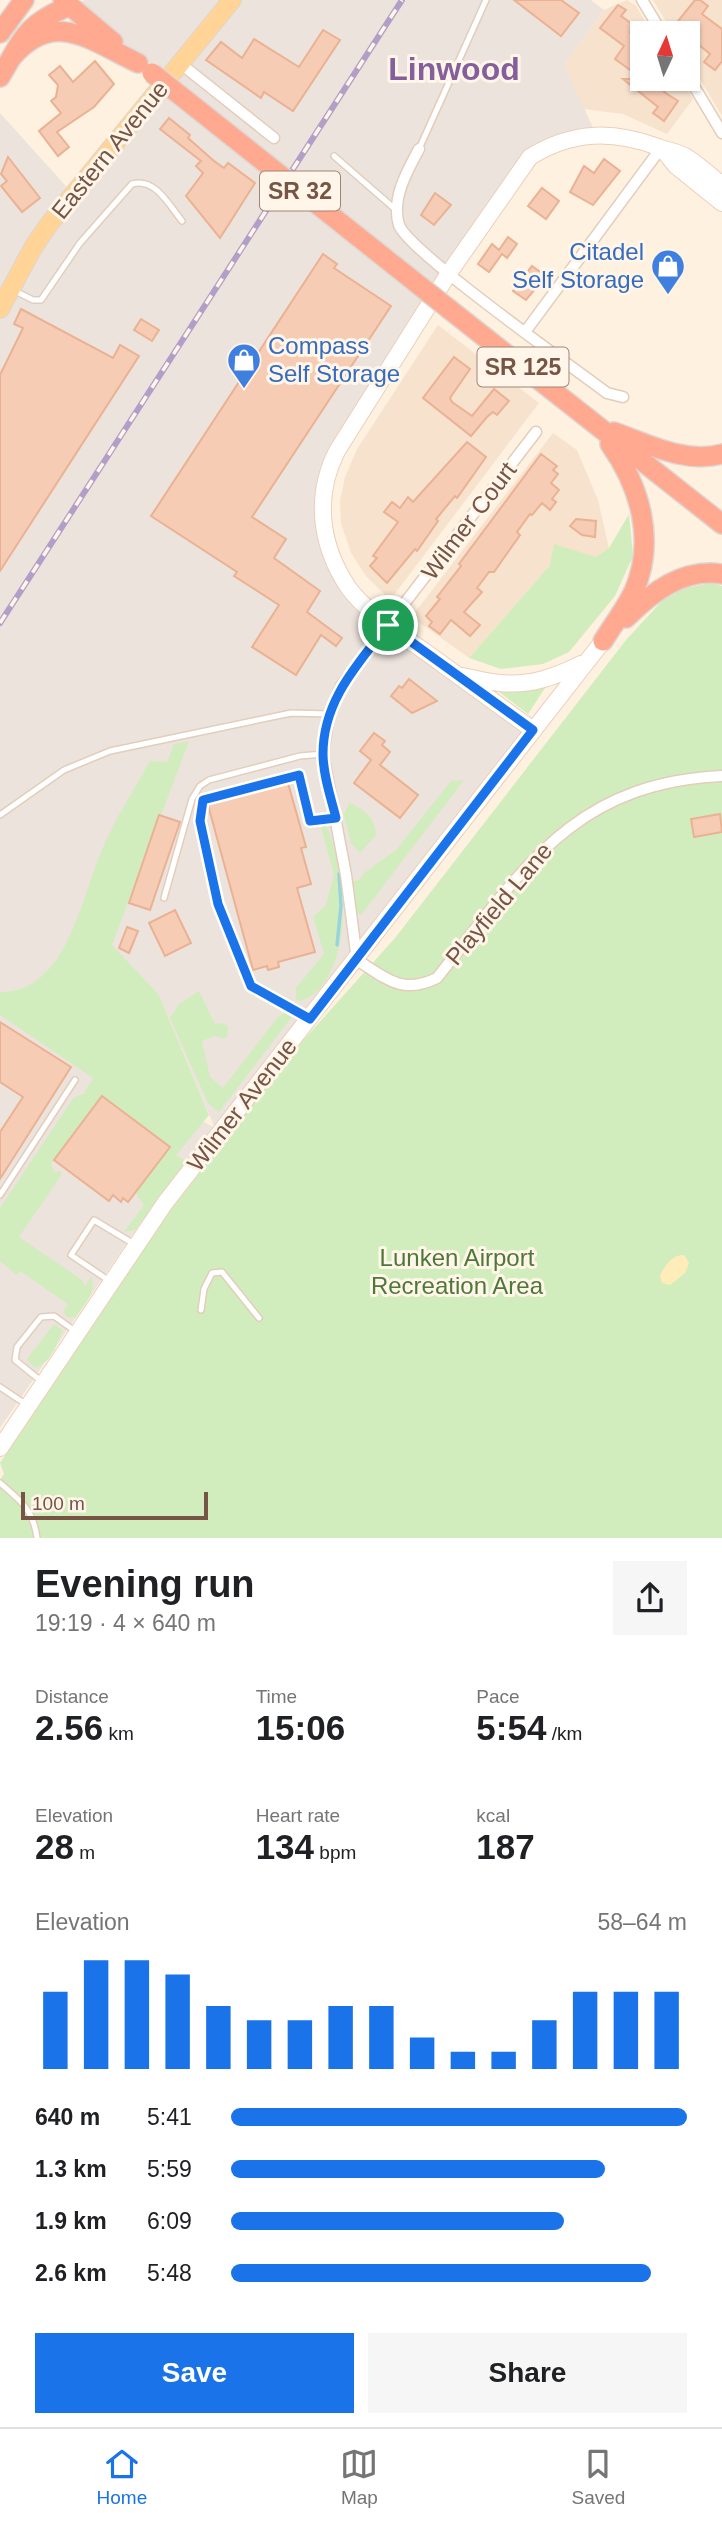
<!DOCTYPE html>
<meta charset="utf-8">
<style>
:root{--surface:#fff;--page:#f6f6f6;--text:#202124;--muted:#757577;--line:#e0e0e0;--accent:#1a73e8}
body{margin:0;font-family:Arial,sans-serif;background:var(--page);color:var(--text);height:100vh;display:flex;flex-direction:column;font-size:26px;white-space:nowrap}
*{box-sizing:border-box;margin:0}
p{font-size:23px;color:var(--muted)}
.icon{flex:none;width:38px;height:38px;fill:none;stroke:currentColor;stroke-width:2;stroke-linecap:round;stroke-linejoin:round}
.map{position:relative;height:1538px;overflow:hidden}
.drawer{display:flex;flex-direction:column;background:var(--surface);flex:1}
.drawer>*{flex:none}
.needle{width:46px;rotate:4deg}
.tools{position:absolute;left:630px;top:21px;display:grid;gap:14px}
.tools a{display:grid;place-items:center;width:70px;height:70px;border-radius:0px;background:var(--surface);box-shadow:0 2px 5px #0004;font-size:35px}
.scale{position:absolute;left:21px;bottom:18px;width:187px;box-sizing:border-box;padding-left:7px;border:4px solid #775545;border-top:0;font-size:19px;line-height:24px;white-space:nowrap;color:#775545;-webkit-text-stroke:5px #fff5e8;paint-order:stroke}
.pin{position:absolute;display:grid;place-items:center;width:60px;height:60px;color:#fff;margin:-30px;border:4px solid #fff;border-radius:50%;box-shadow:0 2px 7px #0007}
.round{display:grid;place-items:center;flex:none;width:74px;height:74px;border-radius:0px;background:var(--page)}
.head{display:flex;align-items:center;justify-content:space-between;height:119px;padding:0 35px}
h1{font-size:38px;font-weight:700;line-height:52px}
.stats{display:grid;grid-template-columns:repeat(3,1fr);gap:10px;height:119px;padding:7px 35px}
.stats div{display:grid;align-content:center}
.stats b{font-size:35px;font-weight:700}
.stats small{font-size:19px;font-weight:400}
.stats p{font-size:19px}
.chart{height:196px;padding:14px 35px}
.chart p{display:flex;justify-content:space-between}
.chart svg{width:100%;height:126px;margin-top:7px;stroke:var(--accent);stroke-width:6}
.primary-button{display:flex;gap:14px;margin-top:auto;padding:14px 35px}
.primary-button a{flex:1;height:80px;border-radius:0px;background:var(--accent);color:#fff;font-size:28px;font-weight:700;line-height:80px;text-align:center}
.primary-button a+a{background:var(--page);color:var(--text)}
ul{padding:0 35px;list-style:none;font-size:23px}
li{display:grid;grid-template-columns:112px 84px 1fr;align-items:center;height:52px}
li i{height:18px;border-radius:9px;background:var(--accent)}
.tab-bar{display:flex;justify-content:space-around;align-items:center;height:98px;border-top:2px solid var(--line);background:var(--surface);font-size:19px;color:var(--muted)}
.tab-bar a{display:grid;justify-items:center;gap:4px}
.tab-bar .current{color:var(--accent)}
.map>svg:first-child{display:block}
</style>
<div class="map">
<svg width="722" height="1538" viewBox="0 0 722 1538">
<rect width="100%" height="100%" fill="#fef1df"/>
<g fill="#f7e2cd">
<polygon points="627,0 636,6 652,33 642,33 642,79 680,79 693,99 667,134 623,114 584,109 564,65 604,10"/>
<polygon points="653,0 722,0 722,116 688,59 688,33 673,33"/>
<polygon points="438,325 539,403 394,595 386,596 366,576 351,553 341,523 340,501 345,477 357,449"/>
<polygon points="553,433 577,450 598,500 609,548 595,558 550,565 469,658 416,620 416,611"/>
</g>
<path fill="#ece3dc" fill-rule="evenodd" d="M85,0H591L604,10L564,65L596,134L530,157L337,451L322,511L349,588L533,730L148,1212L0,1428V113L73,194L151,100L149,73L69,6ZM159,995L214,1126L213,1127L49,1037Z"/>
<g fill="#d2edbd">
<polygon points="629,514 633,556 615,596 569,652 543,664 501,669 469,658 550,565 554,544 596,557 609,548"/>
<polygon points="713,583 722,586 722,1538 0,1538 0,1480 4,1474 0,1463 153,1231 291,1054 395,938 626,640 662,601 684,588"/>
<polygon points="549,682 528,714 495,689"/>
<path d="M189,741L112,945L159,995L209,1115L176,1155L183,1159H189L135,1230L124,1232L144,1205L135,1192L102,1097L51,1164L54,1172L60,1171L62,1174L19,1237L82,1280L85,1286L91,1277C98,1291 84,1305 76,1317L68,1318L63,1312L68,1304L20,1271L17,1275L0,1261V1208L74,1097L84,1094L93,1078L0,1015V992C67,993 81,897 102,850C115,819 134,790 150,761L167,762L174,744Z"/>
<polygon points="464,780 361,915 357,913 353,881 360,880 363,874 396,850 451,781"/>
<path d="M349,803C363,807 376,820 376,835L360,853L351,843L344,815Z"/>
<path d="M319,821H323L326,825C344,865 341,905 335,947H338L342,905C347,933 332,997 298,1001L296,999V988L324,954L313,917L326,905L334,874Z"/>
<polygon points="199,991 215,1024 224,1023 228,1027 227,1037 223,1039 215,1036 202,1041 210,1077 223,1088 277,1018 287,1011 291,1018 219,1112 208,1103 170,1018 179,1004"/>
<path d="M54,1324L63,1330C58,1341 52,1363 35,1368L27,1359Z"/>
</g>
<path fill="#ffedb9" d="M684,1255L689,1263L685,1273L670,1285L662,1283L660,1276C664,1266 673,1254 684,1255Z"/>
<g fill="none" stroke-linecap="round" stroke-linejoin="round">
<polyline stroke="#98d4dc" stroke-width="3.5" points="337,945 341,906 339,874"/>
</g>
<g fill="#f6ccb5" stroke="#eab293" stroke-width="2">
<polygon points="514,0 561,0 579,13 561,36"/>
<polygon points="695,0 700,0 708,6 702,14 722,29 722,61 715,70 704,62 710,54 688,36 692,32 678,21"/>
<polygon points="618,5 626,10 621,16 635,26 630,32 642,41 642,79 656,79 667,87 664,92 678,101 664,121 653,113 658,107 623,79 635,79 637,75 615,59 624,46 600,28"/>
<polygon points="323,30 340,40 293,111 264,92 261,98 206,60 221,42 242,58 254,39 299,67"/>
<polygon points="95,61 114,84 94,107 57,132 69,147 58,156 39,131 61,113 51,101 56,97 58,85 49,75 60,66 73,82"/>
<polygon points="169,118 190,135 188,138 214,161 224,168 228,163 255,183 220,238 186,196 203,173 196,166 201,161 160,129"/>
<polygon points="8,157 40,198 22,212 1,186 7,181 1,174"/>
<polygon points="604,159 620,171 593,205 570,192 584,166 594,173"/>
<polygon points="542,188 559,201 546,219 528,206"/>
<polygon points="435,193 451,205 434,225 421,215"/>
<polygon points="508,237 517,244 507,258 502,254 489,272 478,264 492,244 499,250"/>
<polygon points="323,254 337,264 334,268 391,306 252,517 286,539 274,558 320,591 307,612 342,638 336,646 321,635 296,675 252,647 279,605 234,576 237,572 151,516"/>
<polygon points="532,266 546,276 526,300 513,291"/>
<polygon points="21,309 113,358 120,345 139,356 0,571 0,375 23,328 14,324"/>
<polygon points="141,319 159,330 152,341 134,330"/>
<polygon points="454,357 470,369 450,398 452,402 472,416 494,389 509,401 497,415 493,412 487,417 471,436 423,398"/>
<polygon points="467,442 486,457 457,498 455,496 436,519 438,521 417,551 415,549 387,583 370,566 377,558 373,556 398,522 384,512 392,502 400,508 408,497 413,502"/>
<polygon points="541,454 557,466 553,470 558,474 551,483 559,490 552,499 556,502 550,510 542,503 532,515 530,514 517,532 520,535 494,572 489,572 477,588 482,592 464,612 480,625 470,636 451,620 440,634 429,626 432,622 426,616 440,599 437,597 461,566 459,564"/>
<polygon points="576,519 596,521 595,537 582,535 570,526"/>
<polygon points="409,679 437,701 412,713 391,696 399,686 402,688"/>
<polygon points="374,733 385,741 382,745 390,752 380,765 418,795 400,818 354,783 371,760 360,751"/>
<polygon points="288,783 306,847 301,848 311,884 297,888 315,952 278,962 279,967 268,970 267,966 253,970 208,805"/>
<polygon points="720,814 722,832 694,837 691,819"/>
<polygon points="159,815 180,822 150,910 129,903"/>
<polygon points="175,910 191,943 165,956 149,923"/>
<polygon points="127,927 138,931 129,953 119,948"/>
<polygon points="0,1022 71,1067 0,1179 0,1132 23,1097 0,1082"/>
<polygon points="102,1096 170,1147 128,1202 123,1198 121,1202 113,1195 109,1201 54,1160"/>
</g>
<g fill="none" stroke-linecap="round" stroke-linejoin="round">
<g stroke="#e3cdbb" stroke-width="8">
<g id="lane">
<polyline points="419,149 486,0"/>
<polyline points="334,156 395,209"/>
<path d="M13,290L33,300H41L80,243L132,184C155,177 169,205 182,221"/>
<polyline points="0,815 64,770 110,751 291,713 329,714"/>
<polyline points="164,898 192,799 200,786 209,780 300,756 323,754"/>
<polyline points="307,1017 251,986 218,904 200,821 203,800 299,774 310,821 336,818"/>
<polyline points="0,1195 75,1080"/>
<polyline points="108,1280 71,1255 94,1220 134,1244"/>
<polyline points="201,1310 204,1289 212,1273 222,1272 259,1318"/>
<polyline points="41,1381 15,1360 17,1347 41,1317 54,1316 75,1331"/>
<polyline points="0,1387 27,1405"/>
<path d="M0,1483C21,1501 33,1509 37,1538"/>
</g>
</g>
<g stroke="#e3cdbb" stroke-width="13">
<g id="street">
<polyline points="642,0 662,33"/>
<polyline points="181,64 274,138"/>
<polyline points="688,76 722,133"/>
<path d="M419,149C407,171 391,199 399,225C408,251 574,368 607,393L623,397"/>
<polyline points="525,332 661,148"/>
<path d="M536,432L341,686L329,714L323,754L346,875L357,960C387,979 402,995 437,978C521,872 572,783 722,776"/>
</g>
</g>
<g stroke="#ebcfba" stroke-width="18">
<g id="secondary">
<polyline points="663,150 676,166 722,203"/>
<path d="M461,676C474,678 487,682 500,683C530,686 555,677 581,664"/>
<path d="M533,730C501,707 470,684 438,661C411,641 366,613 348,587C320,545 314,496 337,451L449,273L530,157C572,131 612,130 658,147C668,151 680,152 688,158C700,166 711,176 722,185"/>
<polyline points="0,1448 165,1203 603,641"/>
</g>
</g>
<g stroke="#ded6d2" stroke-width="20">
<polyline id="primary" points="0,309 34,246 50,223 232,0"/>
</g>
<g stroke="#ded6d2" stroke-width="22">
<g id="highway">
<polyline points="63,0 113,42"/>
<polyline points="0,33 24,0"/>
<path d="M12,57C55,8 91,41 138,63"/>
<path d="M0,77C24,37 25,25 69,6"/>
<polyline points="449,309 722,524"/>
<path d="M614,432C648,444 685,464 722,454"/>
<path d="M626,618C652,592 683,568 722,574"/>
<path d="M603,641C613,625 626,608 634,591C656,540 640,487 610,444"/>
</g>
</g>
<use href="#lane" stroke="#fff" stroke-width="5"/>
<use href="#street" stroke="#fff" stroke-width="10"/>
<use href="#secondary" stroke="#fff" stroke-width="16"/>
<use href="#primary" stroke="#ffd496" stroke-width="18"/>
<use href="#highway" stroke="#ffa990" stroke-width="19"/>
<g stroke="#b39ec8" stroke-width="6">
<polyline id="rail" points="0,623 402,0"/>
</g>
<use href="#rail" stroke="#fff5e8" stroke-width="3.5" stroke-dasharray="10" stroke-linecap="butt"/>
<g stroke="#ded6d2" stroke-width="22" stroke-linecap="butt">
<polyline id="highway-bridge" points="152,73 449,309"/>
</g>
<use href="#highway-bridge" stroke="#ffa990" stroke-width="19"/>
</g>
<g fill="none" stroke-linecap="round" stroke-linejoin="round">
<g stroke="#fff" stroke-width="14">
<path id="route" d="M388,625L533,730L310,1019L251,986L218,904L200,821L203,800L299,775L310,821L336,818C331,798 323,775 323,754C323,700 358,664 388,625Z"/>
</g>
<use href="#route" stroke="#1a73e8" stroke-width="9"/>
</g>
<defs>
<g id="shop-pin" transform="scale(1.75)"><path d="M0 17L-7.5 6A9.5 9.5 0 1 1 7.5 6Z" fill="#3f7fe0" stroke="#fff5e8"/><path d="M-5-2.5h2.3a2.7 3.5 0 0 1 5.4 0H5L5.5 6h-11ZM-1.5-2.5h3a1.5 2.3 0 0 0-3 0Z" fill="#fff"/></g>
</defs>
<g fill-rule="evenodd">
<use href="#shop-pin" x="668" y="266"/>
<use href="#shop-pin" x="244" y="360"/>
</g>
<g text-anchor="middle" stroke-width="6" stroke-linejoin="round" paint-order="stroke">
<g fill="#fff5e8" stroke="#a08576" stroke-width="2">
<rect x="260" y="171.5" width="80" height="39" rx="5"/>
<rect x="477.5" y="347.5" width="91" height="39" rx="5"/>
</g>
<g font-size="23" font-weight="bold" fill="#775545">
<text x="300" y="199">SR 32</text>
<text x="523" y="375">SR 125</text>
</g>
<g font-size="24" fill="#775545" stroke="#fff5e8">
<text transform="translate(110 150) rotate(-51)" y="8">Eastern Avenue</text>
<text transform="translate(469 521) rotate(-53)" y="8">Wilmer Court</text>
<text transform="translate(499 904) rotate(-50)" y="8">Playfield Lane</text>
<text transform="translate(242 1105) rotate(-52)" y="8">Wilmer Avenue</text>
</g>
<g font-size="24" fill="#366cbe" stroke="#fff5e8" text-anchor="end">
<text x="644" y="260">Citadel<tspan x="644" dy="28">Self Storage</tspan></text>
<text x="268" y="354" text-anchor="start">Compass<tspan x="268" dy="28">Self Storage</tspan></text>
</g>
<g font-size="24" fill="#4e7839" stroke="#fff5e8">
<text x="457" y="1266">Lunken Airport<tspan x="457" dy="28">Recreation Area</tspan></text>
</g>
<g font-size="32" font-weight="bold" fill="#855f9b" stroke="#fff5e8">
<text x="454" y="80">Linwood</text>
</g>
</g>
</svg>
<div class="tools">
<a><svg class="needle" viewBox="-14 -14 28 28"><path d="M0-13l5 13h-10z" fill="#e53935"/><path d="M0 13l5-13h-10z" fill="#757577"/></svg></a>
</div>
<div class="scale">100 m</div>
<div class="pin" style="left:388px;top:625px;background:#1e9e55"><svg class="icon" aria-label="arrive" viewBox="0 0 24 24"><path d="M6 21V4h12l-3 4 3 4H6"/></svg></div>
</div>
<section class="drawer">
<div class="head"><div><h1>Evening run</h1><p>19:19 · 4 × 640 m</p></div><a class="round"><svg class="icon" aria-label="share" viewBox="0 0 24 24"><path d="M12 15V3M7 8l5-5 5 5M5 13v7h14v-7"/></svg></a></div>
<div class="stats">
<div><p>Distance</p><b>2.56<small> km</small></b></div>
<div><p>Time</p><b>15:06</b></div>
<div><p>Pace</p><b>5:54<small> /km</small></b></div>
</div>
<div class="stats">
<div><p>Elevation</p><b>28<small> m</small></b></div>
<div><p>Heart rate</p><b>134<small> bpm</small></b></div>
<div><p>kcal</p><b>187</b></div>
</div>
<div class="chart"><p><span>Elevation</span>58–64 m</p>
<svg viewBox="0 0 160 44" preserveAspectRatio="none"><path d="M5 44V17M15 44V6M25 44V6M35 44V11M45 44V22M55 44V27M65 44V27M75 44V22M85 44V22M95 44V33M105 44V38M115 44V38M125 44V27M135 44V17M145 44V17M155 44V17"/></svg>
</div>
<ul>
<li><b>640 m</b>5:41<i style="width:100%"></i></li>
<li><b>1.3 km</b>5:59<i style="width:82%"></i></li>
<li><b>1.9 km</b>6:09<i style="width:73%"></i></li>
<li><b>2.6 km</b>5:48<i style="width:92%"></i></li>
</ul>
<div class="primary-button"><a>Save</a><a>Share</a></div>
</section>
<nav class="tab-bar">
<a class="current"><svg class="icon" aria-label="home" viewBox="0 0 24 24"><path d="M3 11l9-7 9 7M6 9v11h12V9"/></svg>Home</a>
<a><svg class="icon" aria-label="map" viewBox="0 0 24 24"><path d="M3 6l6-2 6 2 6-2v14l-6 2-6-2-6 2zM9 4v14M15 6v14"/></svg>Map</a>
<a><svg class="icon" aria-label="saved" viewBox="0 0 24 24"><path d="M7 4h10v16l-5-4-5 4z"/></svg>Saved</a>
</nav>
